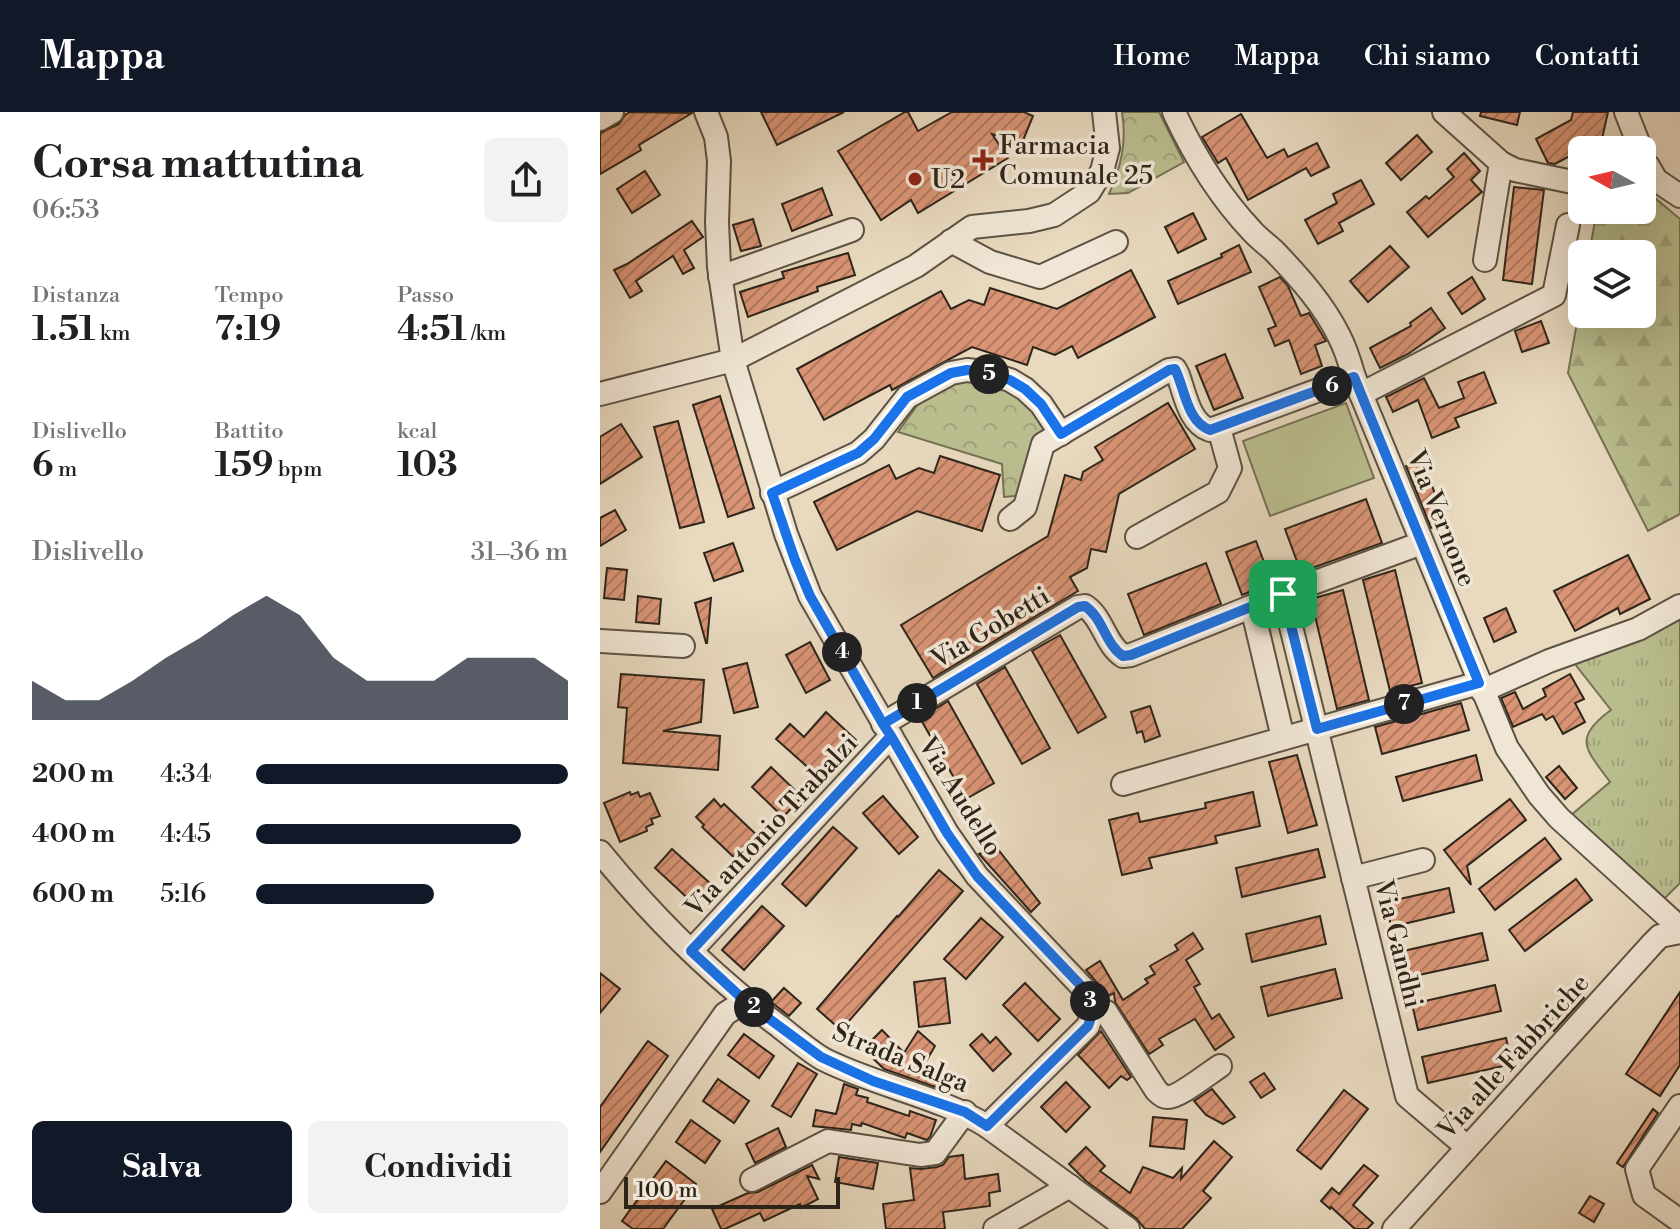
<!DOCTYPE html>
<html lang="it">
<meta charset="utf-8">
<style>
:root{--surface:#fff;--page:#f2f2f2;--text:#202124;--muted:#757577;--accent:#111827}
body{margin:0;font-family:"Libre Bodoni",serif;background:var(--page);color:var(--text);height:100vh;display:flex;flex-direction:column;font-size:30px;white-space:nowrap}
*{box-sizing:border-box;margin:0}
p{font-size:26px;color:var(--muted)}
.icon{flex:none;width:44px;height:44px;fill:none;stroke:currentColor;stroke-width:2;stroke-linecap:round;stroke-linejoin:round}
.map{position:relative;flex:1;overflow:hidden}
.sheet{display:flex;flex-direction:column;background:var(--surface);width:600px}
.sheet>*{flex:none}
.needle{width:52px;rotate:278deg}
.controls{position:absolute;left:968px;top:24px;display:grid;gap:16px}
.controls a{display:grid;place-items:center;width:88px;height:88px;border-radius:12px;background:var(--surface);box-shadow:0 8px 32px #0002;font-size:40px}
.scale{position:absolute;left:24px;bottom:20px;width:216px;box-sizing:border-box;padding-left:8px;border:4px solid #2e251a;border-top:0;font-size:22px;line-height:28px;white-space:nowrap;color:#2e251a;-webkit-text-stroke:6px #f0e6d5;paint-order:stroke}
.pin{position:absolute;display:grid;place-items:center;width:68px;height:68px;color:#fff;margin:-34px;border-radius:16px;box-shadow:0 4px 12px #0006}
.km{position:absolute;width:40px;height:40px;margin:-20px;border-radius:50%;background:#222;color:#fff;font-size:22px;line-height:40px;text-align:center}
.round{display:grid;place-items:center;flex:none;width:84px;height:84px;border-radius:12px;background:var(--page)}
.head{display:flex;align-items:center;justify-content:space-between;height:136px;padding:0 32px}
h1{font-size:44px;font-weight:800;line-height:60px}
.metrics{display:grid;grid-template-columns:repeat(3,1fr);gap:12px;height:136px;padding:8px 32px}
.metrics div{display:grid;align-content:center}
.metrics b{font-size:34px;font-weight:800}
.metrics small{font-size:22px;font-weight:400}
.metrics p{font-size:22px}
.chart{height:224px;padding:16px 32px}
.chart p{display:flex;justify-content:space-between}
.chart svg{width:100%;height:144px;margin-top:8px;fill:var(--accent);opacity:.7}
.primary-button{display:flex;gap:16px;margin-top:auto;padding:16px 32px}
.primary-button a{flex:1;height:92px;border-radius:12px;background:var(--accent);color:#fff;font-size:32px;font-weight:800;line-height:92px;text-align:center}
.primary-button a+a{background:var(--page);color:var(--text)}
ul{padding:0 32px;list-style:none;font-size:26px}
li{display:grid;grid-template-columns:128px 96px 1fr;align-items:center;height:60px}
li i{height:20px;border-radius:10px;background:var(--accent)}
header{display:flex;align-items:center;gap:48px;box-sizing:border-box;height:112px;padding:0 40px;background:var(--accent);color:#fff}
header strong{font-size:38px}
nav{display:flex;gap:44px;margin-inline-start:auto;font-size:28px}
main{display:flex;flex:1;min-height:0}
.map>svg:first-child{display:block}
</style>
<header>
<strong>Mappa</strong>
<nav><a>Home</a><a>Mappa</a><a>Chi siamo</a><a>Contatti</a></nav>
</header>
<main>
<section class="sheet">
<div class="head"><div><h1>Corsa mattutina</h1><p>06:53</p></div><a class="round"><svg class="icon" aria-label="share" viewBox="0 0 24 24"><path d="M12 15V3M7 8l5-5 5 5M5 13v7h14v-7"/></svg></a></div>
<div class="metrics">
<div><p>Distanza</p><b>1.51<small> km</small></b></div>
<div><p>Tempo</p><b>7:19</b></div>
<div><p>Passo</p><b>4:51<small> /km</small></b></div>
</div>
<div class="metrics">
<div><p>Dislivello</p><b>6<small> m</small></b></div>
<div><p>Battito</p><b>159<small> bpm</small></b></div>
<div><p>kcal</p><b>103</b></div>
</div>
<div class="chart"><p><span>Dislivello</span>31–36 m</p>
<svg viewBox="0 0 160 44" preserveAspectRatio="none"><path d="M0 44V32L10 38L20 38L30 32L40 25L50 19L60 12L70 6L80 12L90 25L100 32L110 32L120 32L130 25L140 25L150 25L160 32V44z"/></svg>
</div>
<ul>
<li><b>200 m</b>4:34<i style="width:100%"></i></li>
<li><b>400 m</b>4:45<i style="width:85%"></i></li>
<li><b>600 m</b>5:16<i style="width:57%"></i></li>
</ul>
<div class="primary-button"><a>Salva</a><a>Condividi</a></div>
</section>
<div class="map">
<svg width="1080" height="1117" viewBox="0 0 1080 1117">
<defs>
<pattern id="grass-tufts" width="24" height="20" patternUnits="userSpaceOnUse" patternTransform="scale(2)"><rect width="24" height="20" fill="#babe8f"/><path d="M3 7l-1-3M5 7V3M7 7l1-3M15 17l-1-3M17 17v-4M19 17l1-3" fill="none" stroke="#a0a37b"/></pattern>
<pattern id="forest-firs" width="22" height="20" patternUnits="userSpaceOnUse" patternTransform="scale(2)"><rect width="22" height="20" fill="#babe8f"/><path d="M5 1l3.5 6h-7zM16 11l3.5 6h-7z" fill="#a0a37b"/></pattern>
<pattern id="park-crowns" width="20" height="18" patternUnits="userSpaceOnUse" patternTransform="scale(2)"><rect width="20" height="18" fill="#babe8f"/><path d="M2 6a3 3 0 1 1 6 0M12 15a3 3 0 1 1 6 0" fill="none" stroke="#a0a37b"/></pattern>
<pattern id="building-hatch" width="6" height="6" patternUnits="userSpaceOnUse" patternTransform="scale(2)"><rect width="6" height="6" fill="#d99475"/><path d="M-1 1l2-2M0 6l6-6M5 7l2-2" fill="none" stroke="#b0795f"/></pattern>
</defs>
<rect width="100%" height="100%" fill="#e8d9bf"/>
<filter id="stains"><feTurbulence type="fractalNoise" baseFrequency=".0025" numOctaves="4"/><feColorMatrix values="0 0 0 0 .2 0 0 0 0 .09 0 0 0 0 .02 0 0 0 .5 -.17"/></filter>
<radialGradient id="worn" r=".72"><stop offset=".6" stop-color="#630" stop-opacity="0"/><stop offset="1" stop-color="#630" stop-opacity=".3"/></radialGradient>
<path fill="url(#grass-tufts)" stroke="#747254" stroke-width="2" d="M1080,508V771L1064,787L970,704L1010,670C987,638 971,627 1011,598L971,547L1036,526Z"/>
<polygon fill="url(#forest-firs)" stroke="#747254" stroke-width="2" points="1042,75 1080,107 1080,402 1048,419 968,261 982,182 982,202 1042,202 1042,142 989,142 997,98 1042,98"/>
<g fill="url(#park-crowns)" stroke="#747254" stroke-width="2">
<path d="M522,0H559L584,50L528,81L509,82C521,55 527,30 522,0Z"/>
<path d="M364,267C410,273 424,281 450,320L425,383L404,385L402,352L298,320L319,291Z"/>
</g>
<polygon fill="#babe8f" stroke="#747254" stroke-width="2" points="746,291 774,366 670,404 643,329"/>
<g fill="url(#building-hatch)" stroke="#2e251a" stroke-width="2">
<polygon points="30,0 92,1 39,33 41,38 0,62 0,21 19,12 25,3"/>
<polygon points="161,0 244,0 177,33"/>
<polygon points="305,0 308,0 318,19 352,0 424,0 433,4 422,31 392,22 408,46 318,101 311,88 281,108 238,39"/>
<polygon points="881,0 920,0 917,13 880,4"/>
<polygon points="973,0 1008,0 1002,27 955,52 948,51 936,27 971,8"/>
<polygon points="641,2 667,46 684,37 688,45 717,31 729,55 711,64 706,56 648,88 626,46 618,51 602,25"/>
<polygon points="817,23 832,40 801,68 786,51"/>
<polygon points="864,41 880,59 871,68 882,80 828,125 807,100 826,84 829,87 854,65 847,57"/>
<polygon points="45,59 60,83 32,101 17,77"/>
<polygon points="761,68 774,92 739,111 743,119 718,132 705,108 737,91 733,82"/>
<polygon points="914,75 944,78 932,172 903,168"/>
<polygon points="222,76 232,103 192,119 182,92"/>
<polygon points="593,101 606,127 578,141 565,115"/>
<polygon points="153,107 161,134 141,139 133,113"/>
<polygon points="92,109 103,125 84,138 94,156 83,162 73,144 36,169 42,179 30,186 14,158 27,152"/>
<polygon points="639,133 651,160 578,192 568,169 622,145 621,142"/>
<polygon points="790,134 809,155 768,190 750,169"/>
<polygon points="248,141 255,163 217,175 218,179 148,205 140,180 184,166 182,160"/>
<polygon points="531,158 555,205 478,246 472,234 455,243 433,235 427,253 372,235 292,278 290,273 224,308 197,257 341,179 351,197 369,188 384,193 390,176 457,197"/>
<polygon points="680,165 688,174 701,204 709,201 726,229 715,233 722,254 701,262 689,228 675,234 668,217 676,214 659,175"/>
<polygon points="872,165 885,187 862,202 848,181"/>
<polygon points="831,196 845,216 808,242 780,256 770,236 811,214 810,211"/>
<polygon points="941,209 949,231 922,240 915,219"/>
<polygon points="625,242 643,286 614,298 596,254"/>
<polygon points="884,260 896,291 855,306 859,315 832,326 818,288 793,300 786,285 824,266 839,296 864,286 858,270"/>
<polygon points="120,284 154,396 128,405 93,293"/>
<polygon points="568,291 595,337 519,382 506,440 491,437 487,456 470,465 478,479 333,566 301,513 448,424 465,363 481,368 483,360 503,348 495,335"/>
<polygon points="78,309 104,410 80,416 54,315"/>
<polygon points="21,312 42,345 0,372 0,325"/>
<polygon points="340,344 400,363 382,419 317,399 237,438 214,390 289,353 296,367 319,356 334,361"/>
<polygon points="822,348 846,410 831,416 806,354"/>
<polygon points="766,387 782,431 701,460 685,417"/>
<polygon points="15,398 26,418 0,434 0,406"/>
<polygon points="656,429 672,471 642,483 626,440"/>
<polygon points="133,431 143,459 114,469 104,441"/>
<polygon points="1028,443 1050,487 1020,502 1018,496 975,519 954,479"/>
<polygon points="606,451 621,492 544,523 528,482"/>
<polygon points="7,456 27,458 24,488 4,486"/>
<polygon points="795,458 822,571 790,579 763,468"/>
<polygon points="743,478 769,588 737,597 711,487"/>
<polygon points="38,484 61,487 59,512 36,510"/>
<polygon points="111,486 107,531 106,531 95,491"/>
<polygon points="906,496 916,520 894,530 884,506"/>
<polygon points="460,523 506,605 478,621 432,539"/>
<polygon points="210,530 230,568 206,581 186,543"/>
<polygon points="147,551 158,595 134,601 123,557"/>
<polygon points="405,555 450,636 422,652 377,572"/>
<polygon points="21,562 104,568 101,610 63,619 120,624 118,658 23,651 27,596 18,595"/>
<polygon points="970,562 984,587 975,591 985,610 963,622 953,604 946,608 942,602 913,615 901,586 915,580 923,597 946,584 943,577"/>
<polygon points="348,589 394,671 366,687 320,606"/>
<polygon points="861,591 869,618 782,642 775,615"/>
<polygon points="550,594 560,624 545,630 542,619 537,621 531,600"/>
<polygon points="226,600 256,628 221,667 176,627 190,612 204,625"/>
<polygon points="697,643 717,713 688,721 669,650"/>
<polygon points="876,643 882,668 803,689 796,665"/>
<polygon points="959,654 977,676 965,687 946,665"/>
<polygon points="171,655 202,685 183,705 152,675"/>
<polygon points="30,680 31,683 38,680 40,685 50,681 60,704 51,707 53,712 46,715 47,719 20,730 4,691"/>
<polygon points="653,680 660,714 615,724 617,731 549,746 552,756 522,763 509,708 538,701 540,710 606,696 605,691"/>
<polygon points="283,684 318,725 299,742 263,701"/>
<polygon points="114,687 121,695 124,692 162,728 140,751 102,715 104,713 96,705"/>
<polygon points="910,687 926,708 867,754 871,773 844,738"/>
<polygon points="233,715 257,736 206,794 182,772"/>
<polygon points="945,726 961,747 895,798 879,777"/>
<polygon points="397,736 440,791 431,800 379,742"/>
<polygon points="72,737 111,772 94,792 55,756"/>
<polygon points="718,737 725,765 642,785 636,756"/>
<polygon points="339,758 363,779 241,918 217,897 297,804 298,805"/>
<polygon points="976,767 992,788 925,839 909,818"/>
<polygon points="849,776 854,800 791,815 786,790"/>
<polygon points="162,794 184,814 144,858 122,838"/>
<polygon points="720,804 726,832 652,850 646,822"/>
<polygon points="381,806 403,825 366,867 344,847"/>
<polygon points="593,821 603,837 586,848 600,872 594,875 612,907 619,902 634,925 615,938 595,907 559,927 563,933 549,942 515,890 514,881 504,886 499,873 486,858 500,849 523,888 548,871 545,867 555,862 550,854 578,838 575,833"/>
<polygon points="882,821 888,848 805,866 799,840"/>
<polygon points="735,857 742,886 668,904 661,875"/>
<polygon points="0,861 20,877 0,901"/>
<polygon points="345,866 350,911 319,915 314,870"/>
<polygon points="425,871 460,907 438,929 403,893"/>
<polygon points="895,873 901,899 818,918 812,892"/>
<polygon points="184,876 201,891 189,904 171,890"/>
<polygon points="975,877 984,886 954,919 943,908"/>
<polygon points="1080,880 1080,953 1060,984 1026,962"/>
<polygon points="282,918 304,941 318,919 335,934 320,960 341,966 338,976 284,957 263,937"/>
<polygon points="501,919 531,965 527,968 521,964 509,976 478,943"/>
<polygon points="144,922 174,944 159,966 128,943"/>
<polygon points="382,922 390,931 396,925 411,942 393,959 370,933"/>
<polygon points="906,926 912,952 828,971 822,945"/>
<polygon points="48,929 68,944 0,1040 0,995"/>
<polygon points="198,951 217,962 191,1005 172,994"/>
<polygon points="664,961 675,977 661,986 650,970"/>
<polygon points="118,967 149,989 134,1011 103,989"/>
<polygon points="466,970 490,995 466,1020 441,995"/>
<polygon points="244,972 258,977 256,983 268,986 267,990 309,1004 310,999 336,1008 330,1025 327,1028 307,1021 305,1026 262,1011 261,1014 252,1012 251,1018 213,1014 216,998 236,1002"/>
<polygon points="612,977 635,1005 623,1012 606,1003 594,989"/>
<polygon points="744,978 768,997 721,1057 697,1038"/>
<polygon points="1053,997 1058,1001 1023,1055 1017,1051"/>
<polygon points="553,1005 587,1008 584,1037 550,1034"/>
<polygon points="91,1008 120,1029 105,1051 76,1030"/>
<polygon points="178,1016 186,1035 155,1051 146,1032"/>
<polygon points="614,1029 632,1045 603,1079 611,1086 582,1117 545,1117 536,1106 486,1069 469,1052 486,1035 505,1054 500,1059 530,1081 543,1055 573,1066 582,1056 581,1067"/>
<polygon points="363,1043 365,1067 398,1062 400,1079 389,1081 390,1094 343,1100 345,1117 286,1117 283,1092 314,1088 310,1056 321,1057 337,1055 343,1053 349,1045"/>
<polygon points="239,1045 278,1051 273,1077 235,1070"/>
<polygon points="66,1049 96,1072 63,1117 33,1117 22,1109"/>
<polygon points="212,1053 219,1067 207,1064 218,1087 201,1096 200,1092 164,1109 160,1101 125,1117 121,1117 112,1097 148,1081 158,1080"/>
<polygon points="764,1053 778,1064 753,1093 773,1111 767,1117 755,1117 731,1095 730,1097 721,1089 732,1076 739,1082"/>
<polygon points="990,1084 1004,1092 994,1110 979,1101"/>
</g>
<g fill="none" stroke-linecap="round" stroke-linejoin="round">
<g stroke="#5c5243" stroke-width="26">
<g id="minor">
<path d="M106,0L116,25L119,49L117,110L119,155L133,248L186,422L210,484L347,721L377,764L486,879C492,893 494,900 488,914L387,1014"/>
<path d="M574,0C594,43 620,85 652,119C659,127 668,133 675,140C699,165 724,193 739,224C746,237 750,251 754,265L907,636L939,683L959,706L1080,816"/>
<polyline points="844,0 901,51 915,58 982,72"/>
<polyline points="1026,0 1041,38"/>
<polyline points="0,7 12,0"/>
<polyline points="1048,54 1056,68 1080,84"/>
<polyline points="351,129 390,150 440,165 516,130"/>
<polyline points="885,148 901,51"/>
<polyline points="120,165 252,118"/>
<polyline points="0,282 133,248 316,154 372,115 429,109 454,103 489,80 502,59 508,36 504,0"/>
<polyline points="761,282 954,183 968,113"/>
<polyline points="172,381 258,341 274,327 307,285 351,261 367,258 383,260 410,268 425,277 441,292 461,322"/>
<path d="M410,407L425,395L443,332L569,258L575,257L578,263C585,282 589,311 610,318L754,265"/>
<polyline points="537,425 618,380 630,356 619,316"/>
<polyline points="683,482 807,984 867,1035"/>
<polyline points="652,495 683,626"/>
<polyline points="0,529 83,534"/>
<polyline points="882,579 949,549 1038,517 1080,494"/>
<path d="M283,612L478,495L485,494C503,506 505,532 523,544L531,543L683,482L822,431"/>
<polyline points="523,672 879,571"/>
<path d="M0,740C53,805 112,864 179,914C193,925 208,938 223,947C276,974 336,983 387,1014L528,1117"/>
<polyline points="753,766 823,748"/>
<polyline points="91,839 291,624"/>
<path d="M493,901L506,900L556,978C559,981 562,985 567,985C578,986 609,961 620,954"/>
<polyline points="1080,994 1037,1057 1044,1083 1080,1109"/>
<polyline points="152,1068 228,1029 320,1043 335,1041 365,1000"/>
<polyline points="0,1080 125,902 145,889"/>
<polyline points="395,1117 470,1074"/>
<polyline points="794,1117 1053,831 1060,824 1080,820"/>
</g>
</g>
<use href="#minor" stroke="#f0e6d5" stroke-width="22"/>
</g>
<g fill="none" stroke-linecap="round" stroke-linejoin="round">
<g stroke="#fff" stroke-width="16">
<path id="route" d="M683,482L531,543L523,544C505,532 503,506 485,494L478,495L283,612L291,624L91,839L145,889L221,945L273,969L365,1000L387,1014L488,914C494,900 492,893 486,879L377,764L347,721L291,624L283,612L210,484L195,448L172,381L258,341L274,327L307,285L351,261L367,258L383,260L410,268L425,277L441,292L461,322L569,258L575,257C585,277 587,310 610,318L754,265L879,571L717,617L683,482"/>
</g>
<use href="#route" stroke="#1a73e8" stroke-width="10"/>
</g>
<g fill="#8f2418" stroke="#f0e6d5" stroke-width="3">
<path d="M379 36h8v8h8v8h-8v8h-8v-8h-8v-8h8z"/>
<circle cx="315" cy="67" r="8"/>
</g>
<g text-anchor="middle" stroke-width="7" stroke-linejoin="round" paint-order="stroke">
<g font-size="26" fill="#2e251a" stroke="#f0e6d5" text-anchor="start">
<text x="399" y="42">Farmacia<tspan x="399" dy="30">Comunale 25</tspan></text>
<text x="331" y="76">U2</text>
</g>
<g font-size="26" fill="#2e251a" stroke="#f0e6d5">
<text transform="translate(842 406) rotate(68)" y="9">Via Vernone</text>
<text transform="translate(390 515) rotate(-31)" y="9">Via Gobetti</text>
<text transform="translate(361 684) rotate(58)" y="9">Via Audello</text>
<text transform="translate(171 713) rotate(-47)" y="9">Via antonio Trabalzi</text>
<text transform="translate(799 832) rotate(76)" y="9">Via Gandhi</text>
<text transform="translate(913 944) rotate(-48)" y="9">Via alle Fabbriche</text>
<text transform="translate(301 945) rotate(22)" y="9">Strada Salga</text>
</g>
</g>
<rect width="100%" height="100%" filter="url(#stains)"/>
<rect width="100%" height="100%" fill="url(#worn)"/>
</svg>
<div class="controls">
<a><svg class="needle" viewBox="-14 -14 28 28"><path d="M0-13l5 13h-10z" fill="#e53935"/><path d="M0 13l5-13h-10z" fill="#757577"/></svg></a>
<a><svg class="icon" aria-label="layers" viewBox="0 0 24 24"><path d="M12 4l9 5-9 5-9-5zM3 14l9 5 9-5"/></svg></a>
</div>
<div class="scale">100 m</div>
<div class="pin" style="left:683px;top:482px;background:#1e9e55"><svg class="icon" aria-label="arrive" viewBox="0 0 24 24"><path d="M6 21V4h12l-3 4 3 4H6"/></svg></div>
<b class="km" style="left:317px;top:591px">1</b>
<b class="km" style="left:154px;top:895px">2</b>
<b class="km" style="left:490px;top:889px">3</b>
<b class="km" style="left:242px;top:540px">4</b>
<b class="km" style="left:389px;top:262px">5</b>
<b class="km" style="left:732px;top:274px">6</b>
<b class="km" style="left:804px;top:592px">7</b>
</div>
</main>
